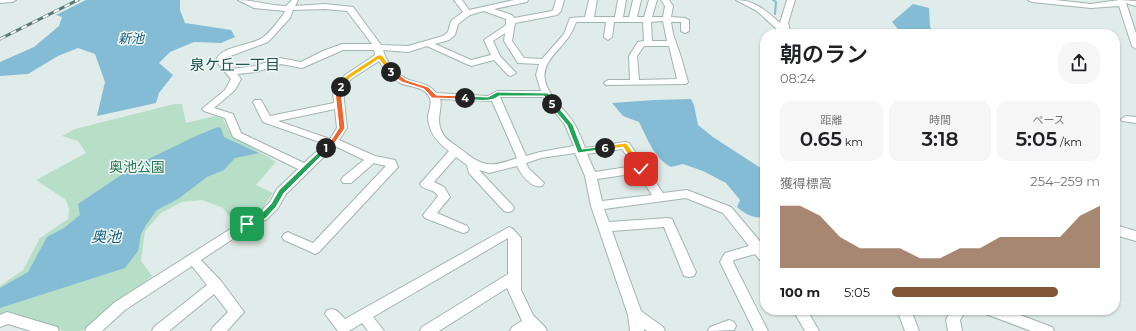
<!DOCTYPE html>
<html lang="ja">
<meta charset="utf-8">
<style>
:root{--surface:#fff;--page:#f6f6f6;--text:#202124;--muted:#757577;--accent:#835537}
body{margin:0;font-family:Montserrat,"Noto Sans JP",sans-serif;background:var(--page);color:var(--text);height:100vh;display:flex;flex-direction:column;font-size:15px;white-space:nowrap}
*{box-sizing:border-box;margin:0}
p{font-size:13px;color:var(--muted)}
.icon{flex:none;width:22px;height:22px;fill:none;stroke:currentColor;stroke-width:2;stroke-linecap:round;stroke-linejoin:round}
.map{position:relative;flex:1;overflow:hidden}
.panel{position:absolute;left:760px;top:29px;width:360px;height:286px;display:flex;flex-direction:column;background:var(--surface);border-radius:16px;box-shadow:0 1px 3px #0004}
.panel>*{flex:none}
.pin{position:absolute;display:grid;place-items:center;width:34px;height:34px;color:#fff;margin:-17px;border-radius:8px;box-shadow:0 2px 6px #0006}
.km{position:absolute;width:20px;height:20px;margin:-10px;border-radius:50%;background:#222;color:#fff;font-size:11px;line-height:20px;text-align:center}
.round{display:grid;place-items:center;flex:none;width:42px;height:42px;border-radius:16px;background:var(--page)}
.overview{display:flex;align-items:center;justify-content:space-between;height:68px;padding:0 20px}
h1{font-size:22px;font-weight:600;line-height:30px}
.metrics{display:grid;grid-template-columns:repeat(3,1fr);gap:6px;height:68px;padding:4px 20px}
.metrics div{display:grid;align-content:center;border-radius:10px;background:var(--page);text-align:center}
.metrics b{font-size:20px;font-weight:600}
.metrics small{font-size:11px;font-weight:400}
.metrics p{font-size:11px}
.chart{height:112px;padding:8px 20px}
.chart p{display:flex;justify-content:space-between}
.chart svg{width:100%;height:72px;margin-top:4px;fill:var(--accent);opacity:.7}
ul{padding:0 20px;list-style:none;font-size:13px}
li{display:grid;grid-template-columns:64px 48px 1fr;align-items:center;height:30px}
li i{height:10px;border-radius:5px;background:var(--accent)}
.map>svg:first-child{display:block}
</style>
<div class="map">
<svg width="1136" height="331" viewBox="0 0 1136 331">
<rect width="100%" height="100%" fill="#e0ece9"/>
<polygon fill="#b7dfc8" points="174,104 182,104 186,123 216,116 223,119 230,133 276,162 256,185 273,193 260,212 236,225 223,208 202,200 182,202 161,213 145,231 141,261 152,276 87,328 81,331 64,331 9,313 0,317 0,286 23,270 40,238 68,219 69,209 66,200 36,180 86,153 78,141 62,136 75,129"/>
<g fill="#84bcd5">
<polygon points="86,0 180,0 180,10 185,23 231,30 235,37 221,43 194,42 170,52 159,63 173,75 159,93 156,103 97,116 105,82 95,54 78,48 58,56 28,74 0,76 0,62 34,47 59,26 62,17 56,15"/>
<polygon points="913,4 929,8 930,27 936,34 902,34 892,22"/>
<path d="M691,99L694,105L698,125L713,137L765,171V217C754,219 745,214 737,207L740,200L726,183L703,171L683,164L671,167C654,158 647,138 639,122L623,116L612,103L654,100Z"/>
<polygon points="218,127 221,128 224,137 259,153 235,158 224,170 207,177 178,199 157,210 146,225 141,234 138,251 125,268 0,308 0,288 28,272 47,237 64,228 80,215 78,204 136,165 198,135"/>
</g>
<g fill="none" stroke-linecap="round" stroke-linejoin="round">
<polyline stroke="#84bcd5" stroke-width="2" points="773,0 776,2 775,14"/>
<g stroke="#a2b4b1" stroke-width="2">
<g id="minor">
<polygon points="0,0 16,0 12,2 0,3"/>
<path d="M238,0C254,0 269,6 286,6L292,0H298L295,6L325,4L353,7L381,45L408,46L443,36L448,32L451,21L463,12L454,0H462L469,10L514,0H528L527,2L494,9L512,15L514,18L552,11L553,10L556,0H564L561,11L557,15L515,23L512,41L524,58L542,59L564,34L570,18L585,17L589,0H597L594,17H615L618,0H626L623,17H629L633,0H641L637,17H644L649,0H657L652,17H663L665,6L661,0H669L673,6L671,17L685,18L689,20V31L685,33L681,31V22H671L673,34L681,57L688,82L686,84L606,85L604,83L606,81L609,80H630L629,56L638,42L644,41L643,22H614L612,37L608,40L604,37L606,22H576C570,41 557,48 548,63C534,87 565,107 575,125C579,132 582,140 585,148L625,142L629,143L663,193L687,190L731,207L763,245L765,247V262L760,260L755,254L734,260L733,262L768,331H754L720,262L725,253L749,246L723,213L686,198L604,209L609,222L668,218L672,219L696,272L694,276L689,277L684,276L664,227L612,231L641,311L663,327L665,331H647L644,329V331H630L628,315L591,206L585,176L575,153L541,158L526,163L529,169L544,183L542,186C531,189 521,174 517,166L489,173L479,170L512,205L514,208L512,211L508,212L504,211L469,173L467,165L456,157L434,182L444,187L450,197L437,213L467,226L469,229L467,232L463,233L425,218L423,215L438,196C434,188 424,191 420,184L449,151C438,143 429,133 428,118C428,109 434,103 428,95C422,86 409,87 400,83C390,77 385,70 379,61L351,79L343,91L347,128L339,140L375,156L395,160L398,167L319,252L315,254L311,252L284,240L282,237L284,234L288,232L292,234L313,243L386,166L374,163L351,183H343L341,180L343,177L364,160L335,146L286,194L278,208L267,219L251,227L201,260L221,281L244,312L227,331H211L213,327L228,312L214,294L169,331H152L154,327L207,285L192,266L125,310L102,331H85L87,327L115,302L243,221L259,213L270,202L277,189L298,169L233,137L225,118L204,111L202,109L225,90L231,79L216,61C219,46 250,46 262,38C270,33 277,22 283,15L285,11L254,8ZM325,9L347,11L372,44H342L323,51L301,62L280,58L255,66L232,69L225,61V58L268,42L290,18L293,10ZM484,11L506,19V25L484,40L491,55L471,60L435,44L449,40L455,35L458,24L470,15ZM663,21L667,41H652L651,22ZM505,33L504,41L518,63L539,64L536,75L541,91H497L488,96L436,93C430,84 419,83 409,80C397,75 386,62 383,50L408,52L427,46L471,66L494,60L508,75L511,76L516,73L500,56L493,41ZM644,46H669L677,79L639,80L637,56ZM343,50H374L375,55L345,75L333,91L334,103L270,116L261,100H255L253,102L263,122L325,144L304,163L241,133L233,114L214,108L235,90L241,79L237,74L256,72L281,64L302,68ZM500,97H543L565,125L574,146L540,152L526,156ZM440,99L492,101L517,158C487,169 482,166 458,147C452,143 445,139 442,132C435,119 443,109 440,99ZM335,109L337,128L330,139L278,121ZM622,149L634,166L595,172L587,154ZM638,173L652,195L602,201L597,179Z"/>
<path d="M736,0C755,0 766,11 780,23L787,0H795L788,23L791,34H782L757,11Z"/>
<polygon points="1028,0 1055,0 1091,4 1119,0 1136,1 1136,6 1126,3 1136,33 1136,49 1132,46 1119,6 1091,8 1032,2"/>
<polygon points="1126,116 1136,117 1136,123 1122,121 1121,119"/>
<polygon points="1115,225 1136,231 1136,241 1115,235"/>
<path d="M509,227L513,229L521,238V290L533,315L545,327L547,331H510L512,327L522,321L507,288L439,331H420L422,327L508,274V238L373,317L384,331H368L362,323L349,331H338L325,314L327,310C336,307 339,313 345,319Z"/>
<polygon points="793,310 807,310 819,331 805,331"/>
<polygon points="897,310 911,310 919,331 905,331"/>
<polygon points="951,310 966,310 960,320 962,331 948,331 946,320"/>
<polygon points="984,310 1007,310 1052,327 1054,331 1031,331 986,314"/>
<polygon points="7,312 57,327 59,331 31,331 8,324 0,327 0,315"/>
<polygon points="729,320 734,322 736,326 734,330 708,331 710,327"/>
</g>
</g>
<use href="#minor" fill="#fff" fill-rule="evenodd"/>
<g stroke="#5a7976" stroke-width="3">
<polyline id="rail" points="0,39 78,0"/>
</g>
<use href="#rail" stroke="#f1f8f6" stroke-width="2" stroke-dasharray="6" stroke-linecap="butt"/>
</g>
<polygon fill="#22a559" stroke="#fff" points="324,147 329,148 284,193 276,207 266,218 250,226 245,226 245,222 261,214 271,204 279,190"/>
<polygon fill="#f0652b" stroke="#fff" points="339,86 343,87 341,91 345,128 334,144 326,150 323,148 330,142 339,128 335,91"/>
<polygon fill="#f5b400" stroke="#fff" points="378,55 382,55 394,72 393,73 389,73 379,59 350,78 343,88 339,88 338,87 346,76"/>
<polygon fill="#f0652b" stroke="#fff" points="389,70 393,70 406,80 428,87 436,95 465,96 468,98 465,99 432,98 424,89 402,82 389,73"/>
<path fill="#22a559" stroke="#fff" d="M497,92L546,93H548L555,104L550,105L544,96H499C491,103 475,100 465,99L462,98L465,96L488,97Z"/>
<polygon fill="#22a559" stroke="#fff" points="550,102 554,102 573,125 582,149 605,146 607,147 607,149 578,153 567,125 550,105"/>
<polygon fill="#f5b400" stroke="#fff" points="625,143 627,144 644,168 644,171 639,171 623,147 605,150 602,148 605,146"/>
<g text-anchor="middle" stroke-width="3" stroke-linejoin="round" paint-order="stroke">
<g font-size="13" font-style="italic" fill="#165c7e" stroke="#f1f8f6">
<text x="131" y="43">新池</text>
</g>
<g font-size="14" fill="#277752" stroke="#f1f8f6">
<text x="137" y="172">奥池公園</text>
</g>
<g font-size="15" fill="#1a514c" stroke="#f1f8f6">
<text x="235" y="70">泉ケ丘一丁目</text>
</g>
<g font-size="15" font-style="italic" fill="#165c7e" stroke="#f1f8f6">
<text x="106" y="242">奥池</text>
</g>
</g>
</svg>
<div class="pin" style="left:247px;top:224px;background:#1e9e55"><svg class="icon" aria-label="arrive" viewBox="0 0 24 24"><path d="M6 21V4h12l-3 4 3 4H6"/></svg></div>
<div class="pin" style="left:641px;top:169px;background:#d93025"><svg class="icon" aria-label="check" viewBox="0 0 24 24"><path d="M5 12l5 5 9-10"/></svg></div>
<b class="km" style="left:326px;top:148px">1</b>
<b class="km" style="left:341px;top:87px">2</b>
<b class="km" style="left:391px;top:72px">3</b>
<b class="km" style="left:465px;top:98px">4</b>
<b class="km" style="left:552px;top:104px">5</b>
<b class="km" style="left:605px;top:148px">6</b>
<section class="panel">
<div class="overview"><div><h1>朝のラン</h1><p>08:24</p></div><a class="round"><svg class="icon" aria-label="share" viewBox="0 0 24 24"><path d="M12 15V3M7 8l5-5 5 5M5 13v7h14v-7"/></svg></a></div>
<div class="metrics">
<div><p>距離</p><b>0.65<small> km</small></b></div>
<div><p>時間</p><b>3:18</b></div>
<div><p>ペース</p><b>5:05<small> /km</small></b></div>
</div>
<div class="chart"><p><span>獲得標高</span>254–259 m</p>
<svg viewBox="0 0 160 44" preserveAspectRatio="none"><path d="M0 44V6L10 6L20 12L30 25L40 32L50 32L60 32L70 38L80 38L90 32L100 32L110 25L120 25L130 25L140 25L150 12L160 6V44z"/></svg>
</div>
<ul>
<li><b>100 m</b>5:05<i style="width:80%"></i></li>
</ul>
</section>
</div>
